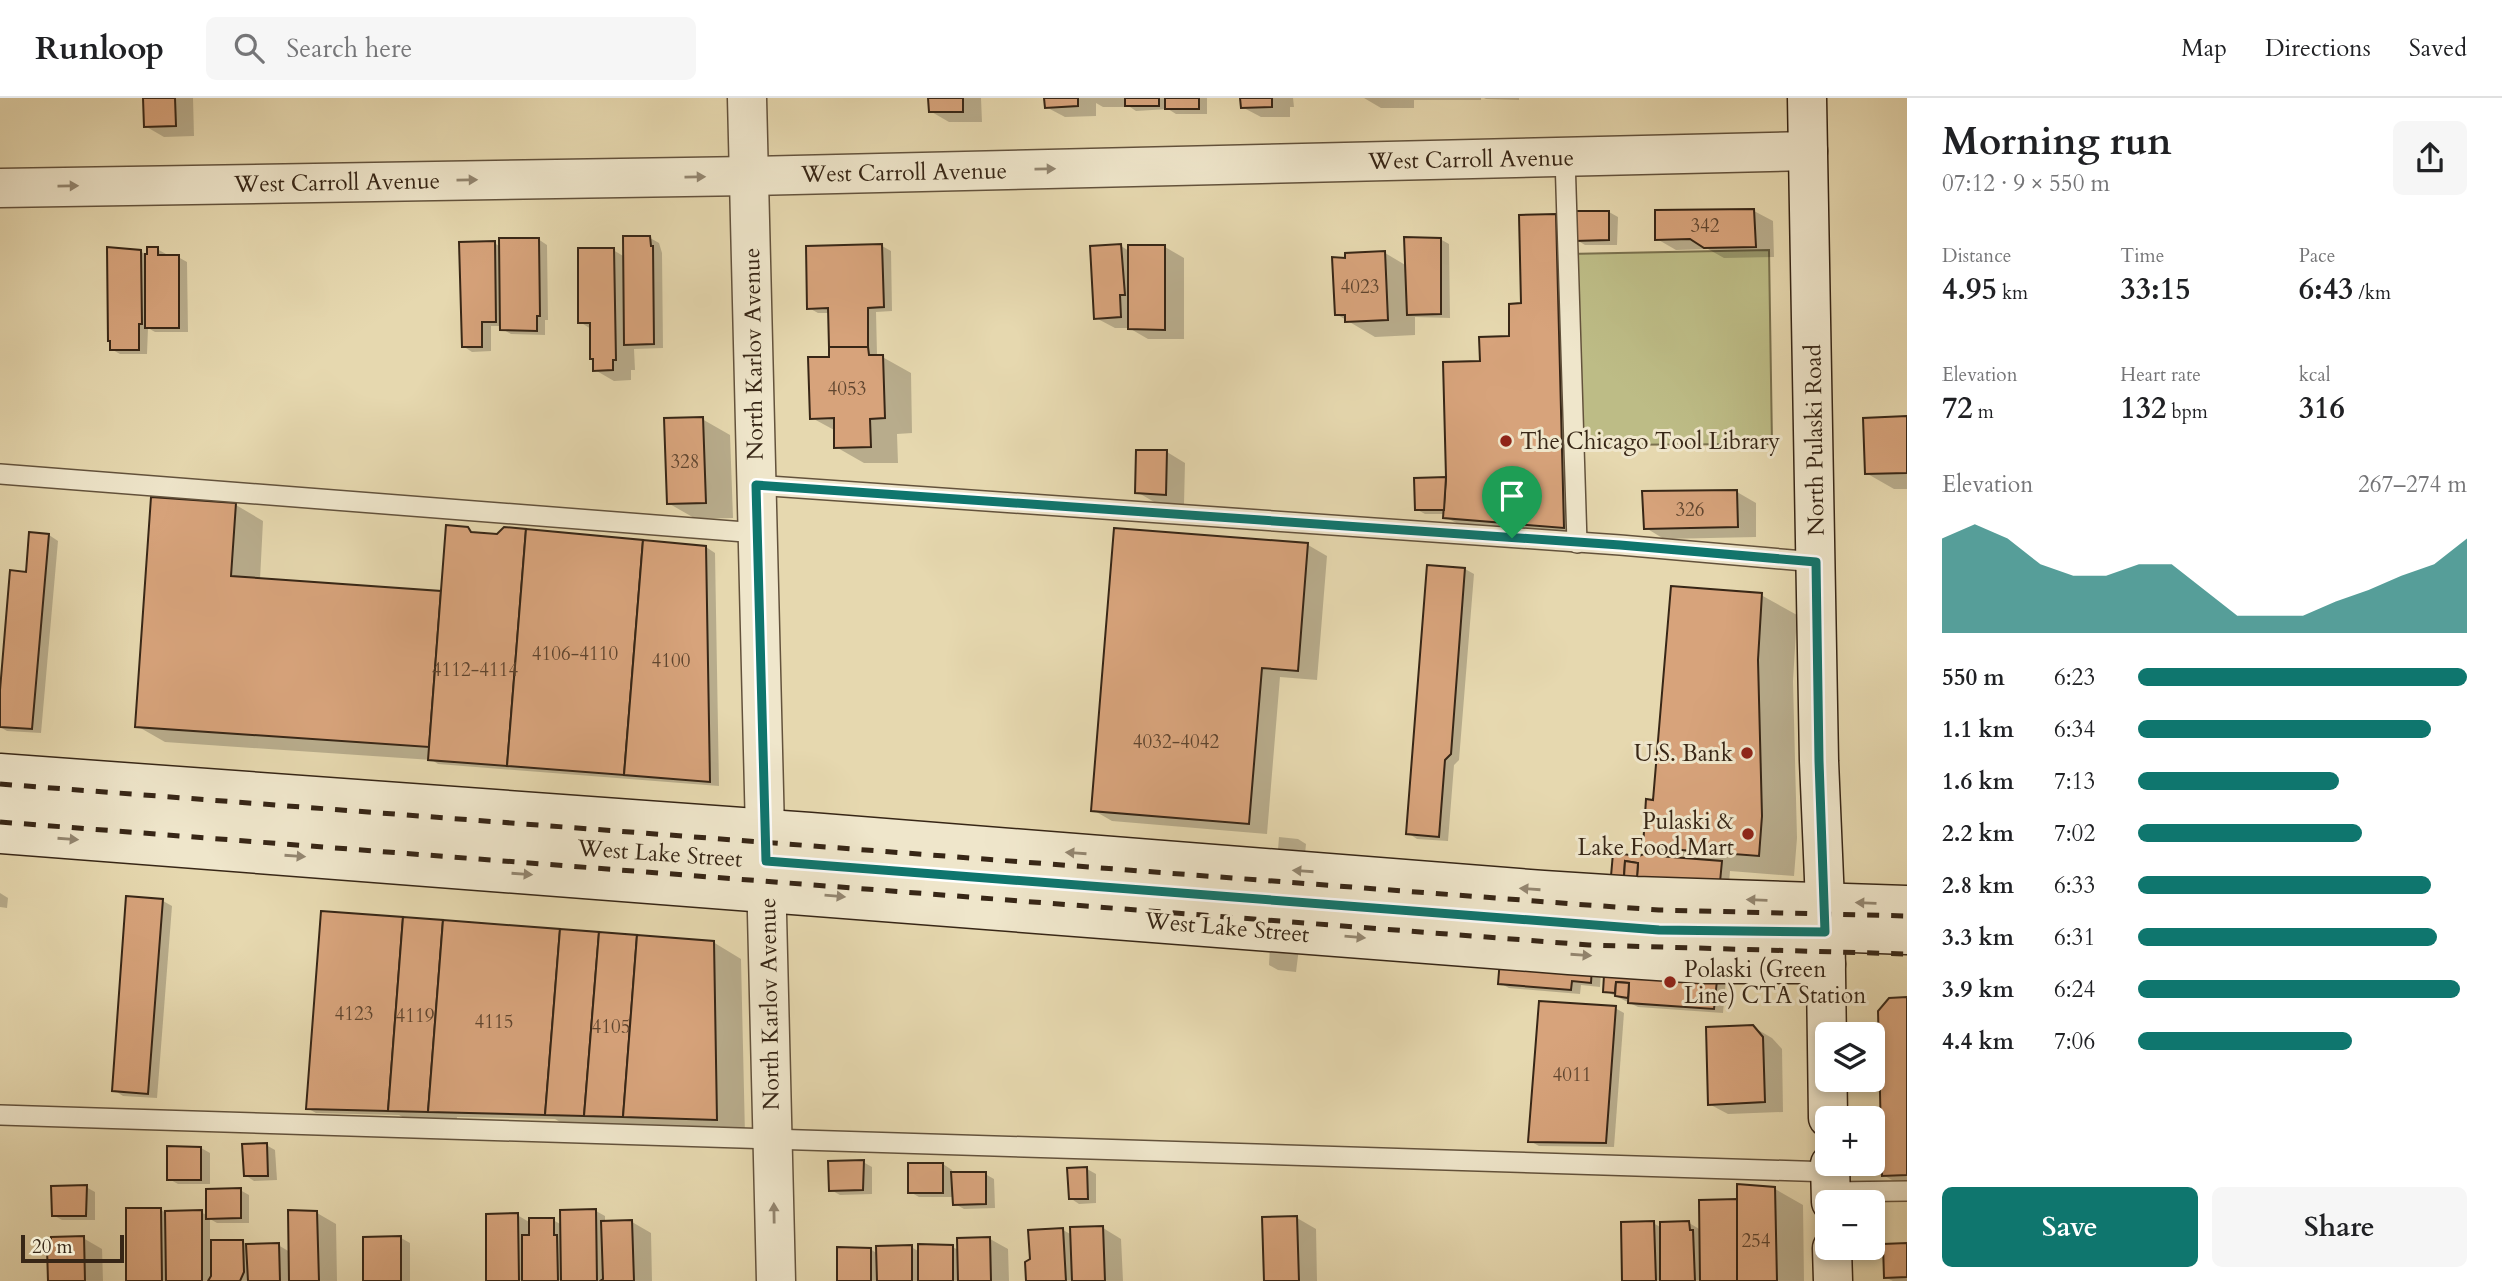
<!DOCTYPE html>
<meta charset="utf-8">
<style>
:root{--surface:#fff;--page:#f6f6f6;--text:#202124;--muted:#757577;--line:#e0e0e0;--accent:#0f766e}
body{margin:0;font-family:Cardo,serif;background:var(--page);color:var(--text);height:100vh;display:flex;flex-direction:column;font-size:26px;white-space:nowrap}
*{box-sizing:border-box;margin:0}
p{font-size:23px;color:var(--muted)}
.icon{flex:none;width:38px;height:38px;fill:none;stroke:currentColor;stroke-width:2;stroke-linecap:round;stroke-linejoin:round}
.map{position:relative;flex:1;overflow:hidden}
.side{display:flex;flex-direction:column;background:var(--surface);width:595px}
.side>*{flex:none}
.controls{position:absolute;left:1815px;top:924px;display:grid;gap:14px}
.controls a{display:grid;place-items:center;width:70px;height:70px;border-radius:10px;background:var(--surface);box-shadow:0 4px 10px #0003;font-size:35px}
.scale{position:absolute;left:21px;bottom:18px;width:103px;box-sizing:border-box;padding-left:7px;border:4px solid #372616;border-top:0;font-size:19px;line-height:24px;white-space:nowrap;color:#372616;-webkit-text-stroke:5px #efe6cb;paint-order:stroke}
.pin{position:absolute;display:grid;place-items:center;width:60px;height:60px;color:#fff;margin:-72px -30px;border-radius:50% 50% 50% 0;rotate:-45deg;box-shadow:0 0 7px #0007}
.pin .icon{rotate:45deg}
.round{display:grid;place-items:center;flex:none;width:74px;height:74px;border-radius:10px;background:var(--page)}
.summary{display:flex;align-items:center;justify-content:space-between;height:119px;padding:0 35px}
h1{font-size:38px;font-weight:600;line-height:52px}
.figures{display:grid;grid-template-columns:repeat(3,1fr);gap:10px;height:119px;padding:7px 35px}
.figures div{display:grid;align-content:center}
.figures b{font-size:30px;font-weight:600}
.figures small{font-size:19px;font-weight:400}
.figures p{font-size:19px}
.chart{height:196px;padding:14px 35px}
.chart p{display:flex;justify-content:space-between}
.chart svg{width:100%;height:126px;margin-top:7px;fill:var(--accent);opacity:.7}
.action{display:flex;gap:14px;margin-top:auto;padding:14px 35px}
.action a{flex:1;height:80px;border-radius:10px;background:var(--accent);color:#fff;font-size:28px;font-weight:600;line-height:80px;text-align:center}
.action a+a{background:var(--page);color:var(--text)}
ul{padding:0 35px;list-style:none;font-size:23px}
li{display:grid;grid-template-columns:112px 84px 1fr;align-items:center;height:52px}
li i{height:18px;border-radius:9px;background:var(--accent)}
header{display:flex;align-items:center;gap:42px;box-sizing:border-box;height:98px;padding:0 35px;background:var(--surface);border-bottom:2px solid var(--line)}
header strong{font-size:33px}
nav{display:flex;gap:38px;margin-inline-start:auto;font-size:24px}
.search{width:490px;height:63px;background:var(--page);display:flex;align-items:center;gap:18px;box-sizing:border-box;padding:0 24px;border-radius:10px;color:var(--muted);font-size:26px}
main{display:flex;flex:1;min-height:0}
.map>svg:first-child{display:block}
</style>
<header>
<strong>Runloop</strong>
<div class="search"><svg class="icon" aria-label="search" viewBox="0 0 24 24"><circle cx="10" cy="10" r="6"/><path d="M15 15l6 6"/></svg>Search here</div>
<nav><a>Map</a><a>Directions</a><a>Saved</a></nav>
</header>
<main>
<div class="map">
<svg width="1907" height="1183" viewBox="0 0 1907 1183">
<rect width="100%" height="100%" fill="#e6d8af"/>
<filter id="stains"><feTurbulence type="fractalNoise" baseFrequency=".00286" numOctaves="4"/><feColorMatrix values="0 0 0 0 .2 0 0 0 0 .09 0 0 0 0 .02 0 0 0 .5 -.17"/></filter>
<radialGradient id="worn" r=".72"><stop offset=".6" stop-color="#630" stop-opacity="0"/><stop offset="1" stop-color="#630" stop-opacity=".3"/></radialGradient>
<polygon fill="#bdbc86" stroke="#7a714e" stroke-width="2" points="1769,152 1772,346 1574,347 1568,156"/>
<g fill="#0003">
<polygon points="144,0 193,0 194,38 164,39 145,28"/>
<polygon points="930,0 981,0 982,24 949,24 930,13"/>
<polygon points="1046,0 1207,0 1207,16 1176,16 1168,11 1136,13 1130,9 1103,9 1096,5 1096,18 1065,19 1046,9"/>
<polygon points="1242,0 1293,0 1294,9 1290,9 1290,19 1261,19 1242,9"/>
<polygon points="1364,0 1481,0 1481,2 1414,2 1414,10 1381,10"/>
<polygon points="1484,0 1519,0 1519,2 1486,1"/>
<polygon points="1754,113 1773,123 1774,159 1724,160 1708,151 1676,152 1657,141"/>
<polygon points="1609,114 1618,119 1617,147 1585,147 1575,141 1582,440 1464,429 1445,419 1445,416 1425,416 1416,411 1448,381 1482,265 1511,240 1555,118 1576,129"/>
<polygon points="650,140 659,145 662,155 663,250 634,251 635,272 631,272 631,282 614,283 595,272 595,262 592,260 591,231 580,224 613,152 625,159"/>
<polygon points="538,141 547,147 548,222 545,222 545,237 511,236 502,231 502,228 491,228 491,253 472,254 463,248 494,145 501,149"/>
<polygon points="1440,141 1449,146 1450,220 1415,219 1415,237 1375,239 1336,216 1347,162 1385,155 1407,168"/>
<polygon points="882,148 891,153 892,213 876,214 877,256 911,275 912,335 897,336 898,365 864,365 836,349 836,333 812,320 831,260 830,215 818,215 809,210"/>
<polygon points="1121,148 1129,153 1165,149 1184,160 1184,241 1148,241 1129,230 1115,230 1096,220"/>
<polygon points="157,151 166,156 166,159 178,159 187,164 188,234 155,234 148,230 147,256 120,256 111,251 140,153 148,158"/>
<polygon points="1907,320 1907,391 1894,391 1866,375"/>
<polygon points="702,321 730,337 733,420 696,421 668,405"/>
<polygon points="1167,354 1185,365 1184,406 1156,405 1137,394"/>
<polygon points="1737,394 1756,405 1756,439 1664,441 1646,430"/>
<polygon points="236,407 263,423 260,482 443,494 467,430 477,436 706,449 715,455 719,688 438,666 432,662 165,644 137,628"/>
<polygon points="1115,432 1308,447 1327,458 1317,582 1280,579 1267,736 1112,723 1093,712"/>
<polygon points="49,437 58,443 41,635 7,633 0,629 0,612 27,476"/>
<polygon points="1465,471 1474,476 1459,662 1454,667 1448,743 1417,741 1408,735"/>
<polygon points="1761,497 1797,517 1793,583 1797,740 1794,778 1730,773 1727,809 1277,764 1279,739 1298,741 1306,746 1304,766 1653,789 1639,759 1646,758 1654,704"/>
<polygon points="0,795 8,800 7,810 0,809"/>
<polygon points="128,800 163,803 172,808 157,1000 123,998 114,992"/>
<polygon points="713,844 741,861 745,1037 574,1032 555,1021 457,1019 456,1029 418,1028 399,1017 316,1015 307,1010"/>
<polygon points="1270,847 1727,870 1723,915 1638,909 1605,893 1606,879 1601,873 1600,889 1581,887 1580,896 1509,890 1500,885 1501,865 1299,850 1296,874 1278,872 1269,867"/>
<polygon points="1907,902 1907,1082 1892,1082 1883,1077"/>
<polygon points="1615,910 1624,915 1614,1049 1539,1048 1530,1043"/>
<polygon points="1753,929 1772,940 1782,951 1783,1014 1728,1016 1709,1006"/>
<polygon points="266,1047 275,1052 277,1082 254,1083 245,1077"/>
<polygon points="201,1050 210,1055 210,1086 178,1086 169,1081"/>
<polygon points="863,1064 872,1069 872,1096 840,1097 831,1092"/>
<polygon points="943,1066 952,1072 952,1076 985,1076 994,1081 995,1110 964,1111 955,1106 954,1099 919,1099 910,1094"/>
<polygon points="1087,1071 1096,1076 1096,1105 1079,1106 1070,1100"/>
<polygon points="86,1089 95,1094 95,1122 62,1122 53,1117"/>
<polygon points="1775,1091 1803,1107 1804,1183 1624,1183 1653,1125 1662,1130 1689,1125 1701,1132 1736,1103"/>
<polygon points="240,1092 249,1097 249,1125 217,1125 210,1121 210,1144 243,1144 250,1148 278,1147 290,1154 317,1115 336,1126 337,1183 128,1183 161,1112 166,1115 201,1114 208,1118"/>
<polygon points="596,1113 605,1118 605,1124 632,1124 651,1135 652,1183 488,1183 517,1117 531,1125 553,1122 562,1127"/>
<polygon points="1297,1120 1316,1131 1317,1183 1265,1183"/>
<polygon points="1103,1130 1121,1141 1123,1183 1028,1183 1063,1132 1072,1137"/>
<polygon points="83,1140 102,1151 103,1183 50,1183"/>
<polygon points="401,1140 410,1145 410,1183 365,1183"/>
<polygon points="990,1141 1008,1151 1009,1183 839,1183 870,1151 878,1156 911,1149 920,1154 952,1149 959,1152"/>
<polygon points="1907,1147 1907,1183 1893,1183 1885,1179"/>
</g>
<g fill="#d7a37b" stroke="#372616" stroke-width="2">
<polygon points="143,0 175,0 176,28 144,29"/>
<polygon points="928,0 963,0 963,14 929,14"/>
<polygon points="1044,0 1078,0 1078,8 1045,10"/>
<rect x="1125" y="0" width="34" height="8"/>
<rect x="1165" y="0" width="34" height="11"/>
<polygon points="1240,0 1272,0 1272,9 1241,10"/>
<polygon points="1754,111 1756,149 1704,150 1690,141 1655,142 1655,112"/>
<polygon points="1573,113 1609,113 1609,142 1574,143"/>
<polygon points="1556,116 1564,430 1443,420 1446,379 1443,264 1480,263 1479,239 1509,238 1509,206 1521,205 1519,117"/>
<polygon points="623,138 650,138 651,148 653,148 654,246 624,247"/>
<polygon points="1404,139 1441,140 1441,216 1407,217"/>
<polygon points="499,140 539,140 540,218 537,218 537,233 500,232"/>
<polygon points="495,143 496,224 482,224 482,249 462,249 459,144"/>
<polygon points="882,146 884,209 868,210 868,249 829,249 828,210 807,211 806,148"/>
<polygon points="1121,146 1125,197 1120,197 1121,219 1094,221 1090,148"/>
<polygon points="1128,147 1165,147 1165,232 1128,231"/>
<polygon points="107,149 141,152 142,226 139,226 139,252 110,252 110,243 108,243"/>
<polygon points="147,149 158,149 158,157 179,157 179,230 145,230 145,156 147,156"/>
<polygon points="578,150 614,150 616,262 613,262 613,272 593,273 593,261 590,261 590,225 578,225"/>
<polygon points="1385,153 1388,222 1345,224 1345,217 1335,217 1332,159 1345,160 1345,155"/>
<polygon points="829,249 868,249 869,257 883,257 885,320 870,321 871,349 834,350 834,320 810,321 808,259 829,259"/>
<polygon points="1907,318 1907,375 1865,376 1863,320"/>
<polygon points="703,319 706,405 667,406 664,320"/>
<polygon points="1136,352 1167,352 1166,397 1135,395"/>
<polygon points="1446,379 1444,412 1415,412 1414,380"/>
<polygon points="1737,392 1738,429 1644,431 1642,393"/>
<polygon points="151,399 236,405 231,478 441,493 429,649 135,629"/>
<polygon points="446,427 468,429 471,434 497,436 504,429 526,431 507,668 428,662"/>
<polygon points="1114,430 1308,445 1298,573 1262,570 1249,726 1091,713"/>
<polygon points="526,431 643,442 624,677 507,668"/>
<polygon points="29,434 49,436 32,631 0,629 0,592 10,472 26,474"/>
<polygon points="643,442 706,448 710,684 624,677"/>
<polygon points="1427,467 1465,470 1451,656 1445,662 1439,739 1406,736"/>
<polygon points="1671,488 1762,495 1758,562 1762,718 1759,758 1643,749 1646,701 1653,702"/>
<polygon points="1644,750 1659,751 1659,758 1722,763 1718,805 1637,779 1638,765 1625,763 1624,779 1611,778 1613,755 1639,758 1644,756"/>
<polygon points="1625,763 1638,765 1637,779 1624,779"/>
<polygon points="126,798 163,801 148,996 112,993"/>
<polygon points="321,813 403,819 388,1013 306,1011"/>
<polygon points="403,819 443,822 428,1014 388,1013"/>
<polygon points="443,822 560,831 545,1017 428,1014"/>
<polygon points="560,831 599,834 584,1018 545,1017"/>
<polygon points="599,834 637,837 623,1019 584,1018"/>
<polygon points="637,837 714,843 717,1022 623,1019"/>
<polygon points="1500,861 1592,869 1591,885 1572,883 1571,892 1498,886"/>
<polygon points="1719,863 1714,911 1628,905 1629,885 1616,884 1615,895 1603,894 1604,877"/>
<polygon points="1616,884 1629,885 1628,900 1615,898"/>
<polygon points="1907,899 1907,1077 1882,1078 1878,913 1889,900"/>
<polygon points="1539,903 1616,908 1606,1045 1528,1044"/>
<polygon points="1753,927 1763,939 1765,1004 1708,1007 1706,929"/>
<polygon points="267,1045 268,1078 244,1078 242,1046"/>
<polygon points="167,1048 201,1049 201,1082 167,1082"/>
<polygon points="864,1062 863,1092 829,1093 828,1063"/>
<rect x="908" y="1065" width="35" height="30"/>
<polygon points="1087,1069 1088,1101 1069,1101 1067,1070"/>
<polygon points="951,1074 986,1074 986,1106 953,1107"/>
<polygon points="1737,1086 1775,1089 1777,1183 1737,1183"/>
<polygon points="87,1087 86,1118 52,1118 51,1088"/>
<polygon points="241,1090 241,1120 206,1121 206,1091"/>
<polygon points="1737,1101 1737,1183 1700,1183 1699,1102"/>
<polygon points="126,1110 161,1110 162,1183 126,1183"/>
<polygon points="596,1111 597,1183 561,1183 560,1112"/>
<polygon points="202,1112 202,1183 166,1183 165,1113"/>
<polygon points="288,1112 317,1113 319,1183 289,1183"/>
<polygon points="518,1115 519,1183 486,1183 486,1116"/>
<polygon points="1297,1118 1299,1183 1264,1183 1262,1119"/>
<polygon points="529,1120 554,1120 554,1137 557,1137 558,1183 522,1183 522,1137 529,1137"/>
<polygon points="632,1122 634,1183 600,1183 603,1181 601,1123"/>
<polygon points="1654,1123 1656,1183 1622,1183 1621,1124"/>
<polygon points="1689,1123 1690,1132 1693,1132 1695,1183 1660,1183 1660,1124"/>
<polygon points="1103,1128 1105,1183 1072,1183 1070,1129"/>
<polygon points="1063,1130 1066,1183 1026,1183 1025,1164 1030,1161 1028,1132"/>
<polygon points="84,1138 85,1183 48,1183 47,1150 51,1150 51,1139"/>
<polygon points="401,1138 401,1183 363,1183 363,1139"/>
<polygon points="990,1139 991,1183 958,1183 957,1140"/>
<polygon points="211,1142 243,1142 244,1174 240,1183 208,1183 211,1178"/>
<polygon points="279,1145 280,1183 248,1183 246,1146"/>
<polygon points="1907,1145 1907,1179 1884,1180 1883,1146"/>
<polygon points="918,1146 953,1147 953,1183 918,1183"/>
<polygon points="912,1147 912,1183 877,1183 876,1148"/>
<polygon points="837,1149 871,1150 871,1183 837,1183"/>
</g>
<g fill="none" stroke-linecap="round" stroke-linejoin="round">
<g stroke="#63523c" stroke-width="22">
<g id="lane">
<polyline points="1565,59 1577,445"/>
<polyline points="0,376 758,435"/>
<polyline points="756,387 1620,447 1816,464"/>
<polyline points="0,1017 1831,1074"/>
<polyline points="1831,1094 1907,1093"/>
</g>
</g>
<g stroke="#63523c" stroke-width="41">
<g id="street">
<polyline points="747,0 776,1183"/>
<polyline points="0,90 749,78 1808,53"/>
</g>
</g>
<g stroke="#372616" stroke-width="41">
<g id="secondary">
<polyline points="1807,0 1819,663 1825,804 1828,1020"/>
<polyline points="0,675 810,734 1543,792 1636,798 1907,807"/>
<polyline points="0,705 1659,832 1825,834 1907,837"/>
<polyline points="0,736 1569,857 1702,866 1826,866"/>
<polyline points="1830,1066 1831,1104"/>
<polyline points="1832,1150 1833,1183"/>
</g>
</g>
<use href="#lane" stroke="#efe6cb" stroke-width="19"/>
<use href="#street" stroke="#efe6cb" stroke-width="38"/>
<use href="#secondary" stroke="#efe6cb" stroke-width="38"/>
<g stroke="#372616" stroke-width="5" stroke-dasharray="12 12" stroke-linecap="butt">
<polyline points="0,686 1574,806 1659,812 1907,818"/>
<polyline points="0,724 1589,847 1907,856"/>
</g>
</g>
<defs><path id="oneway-solid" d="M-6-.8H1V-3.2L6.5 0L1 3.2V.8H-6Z" transform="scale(1.75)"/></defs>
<g fill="#938670">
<use href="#oneway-solid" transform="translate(1045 71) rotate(-1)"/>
<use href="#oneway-solid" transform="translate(695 79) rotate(-1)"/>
<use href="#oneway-solid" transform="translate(467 82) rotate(-1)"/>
<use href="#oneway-solid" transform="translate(68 88) rotate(-1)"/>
<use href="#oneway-solid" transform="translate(68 741) rotate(4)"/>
<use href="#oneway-solid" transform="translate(1076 755) rotate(-176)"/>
<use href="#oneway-solid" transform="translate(295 758) rotate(4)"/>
<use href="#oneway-solid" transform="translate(1303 773) rotate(-176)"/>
<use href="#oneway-solid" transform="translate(522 776) rotate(4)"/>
<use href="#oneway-solid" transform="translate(1530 791) rotate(-176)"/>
<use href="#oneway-solid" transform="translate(835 798) rotate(5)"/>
<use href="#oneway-solid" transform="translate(1757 802) rotate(-178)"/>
<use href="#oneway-solid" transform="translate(1866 805) rotate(-178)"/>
<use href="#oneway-solid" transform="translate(1355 839) rotate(5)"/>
<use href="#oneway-solid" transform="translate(1581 857) rotate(4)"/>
<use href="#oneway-solid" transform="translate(774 1115) rotate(-91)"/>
</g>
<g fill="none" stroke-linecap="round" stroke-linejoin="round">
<g stroke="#fff" stroke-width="14">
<polygon id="route" points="756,387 1620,447 1816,464 1819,663 1825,834 1659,832 766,763"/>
</g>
<use href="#route" stroke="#0f766e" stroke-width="9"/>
</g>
<g fill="#8f2418" stroke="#efe6cb" stroke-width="2.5">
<circle cx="1506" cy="343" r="7"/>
<circle cx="1747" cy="655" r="7"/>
<circle cx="1748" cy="736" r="7"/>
<circle cx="1670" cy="884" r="7"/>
</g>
<g text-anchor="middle" stroke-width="6" stroke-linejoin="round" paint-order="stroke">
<g font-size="19" fill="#5f452f">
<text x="1705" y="134">342</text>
<text x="1360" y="195">4023</text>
<text x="847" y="297">4053</text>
<text x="685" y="370">328</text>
<text x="1690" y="418">326</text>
<text x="575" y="562">4106-4110</text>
<text x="671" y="569">4100</text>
<text x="475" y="578">4112-4114</text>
<text x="1176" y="650">4032-4042</text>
<text x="354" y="922">4123</text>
<text x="415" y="924">4119</text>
<text x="494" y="930">4115</text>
<text x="611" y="935">4105</text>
<text x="1572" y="983">4011</text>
<text x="1756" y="1149">254</text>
</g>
<g font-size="23" fill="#372616" stroke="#efe6cb">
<text transform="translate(1471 61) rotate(-1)" y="8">West Carroll Avenue</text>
<text transform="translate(904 74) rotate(-1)" y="8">West Carroll Avenue</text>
<text transform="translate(337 84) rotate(-1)" y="8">West Carroll Avenue</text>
<text transform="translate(753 256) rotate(-91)" y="8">North Karlov Avenue</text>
<text transform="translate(1814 342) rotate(-91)" y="8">North Pulaski Road</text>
<text transform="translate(660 755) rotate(4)" y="8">West Lake Street</text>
<text transform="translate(1227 829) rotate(5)" y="8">West Lake Street</text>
<text transform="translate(769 906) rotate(-91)" y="8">North Karlov Avenue</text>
</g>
<g font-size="23" fill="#372616" stroke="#efe6cb" text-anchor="start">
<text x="1520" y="351">The Chicago Tool Library</text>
<text x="1733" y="663" text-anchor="end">U.S. Bank</text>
<text x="1734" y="731" text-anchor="end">Pulaski &amp;<tspan x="1734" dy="26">Lake Food Mart</tspan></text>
<text x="1684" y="879">Polaski (Green<tspan x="1684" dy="26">Line) CTA Station</tspan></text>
</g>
</g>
<rect width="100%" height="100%" filter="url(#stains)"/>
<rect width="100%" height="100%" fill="url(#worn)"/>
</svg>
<div class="controls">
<a><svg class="icon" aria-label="layers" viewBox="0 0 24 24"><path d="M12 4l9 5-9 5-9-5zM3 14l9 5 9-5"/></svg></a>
<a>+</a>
<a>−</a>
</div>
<div class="scale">20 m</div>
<div class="pin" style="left:1512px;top:440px;background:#1e9e55"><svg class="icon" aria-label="arrive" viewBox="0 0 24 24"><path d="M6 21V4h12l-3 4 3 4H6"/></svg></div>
</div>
<section class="side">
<div class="summary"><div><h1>Morning run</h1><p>07:12 · 9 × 550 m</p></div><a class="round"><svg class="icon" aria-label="share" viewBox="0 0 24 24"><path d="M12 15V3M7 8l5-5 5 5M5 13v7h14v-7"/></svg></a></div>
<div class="figures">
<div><p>Distance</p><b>4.95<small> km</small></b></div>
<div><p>Time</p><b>33:15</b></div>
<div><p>Pace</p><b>6:43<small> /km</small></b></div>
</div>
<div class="figures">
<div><p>Elevation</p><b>72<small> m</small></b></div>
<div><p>Heart rate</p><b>132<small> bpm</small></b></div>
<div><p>kcal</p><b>316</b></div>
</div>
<div class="chart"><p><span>Elevation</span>267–274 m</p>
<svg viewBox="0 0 160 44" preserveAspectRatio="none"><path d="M0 44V11L10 6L20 11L30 20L40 24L50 24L60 20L70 20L80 29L90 38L100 38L110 38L120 33L130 29L140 24L150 20L160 11V44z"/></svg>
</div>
<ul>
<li><b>550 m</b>6:23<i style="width:100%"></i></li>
<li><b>1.1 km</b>6:34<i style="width:89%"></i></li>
<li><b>1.6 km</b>7:13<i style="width:61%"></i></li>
<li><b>2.2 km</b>7:02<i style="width:68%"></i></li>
<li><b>2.8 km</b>6:33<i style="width:89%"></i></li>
<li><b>3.3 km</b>6:31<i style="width:91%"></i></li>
<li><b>3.9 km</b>6:24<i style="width:98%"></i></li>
<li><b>4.4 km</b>7:06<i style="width:65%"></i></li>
</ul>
<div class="action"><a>Save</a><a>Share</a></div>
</section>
</main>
